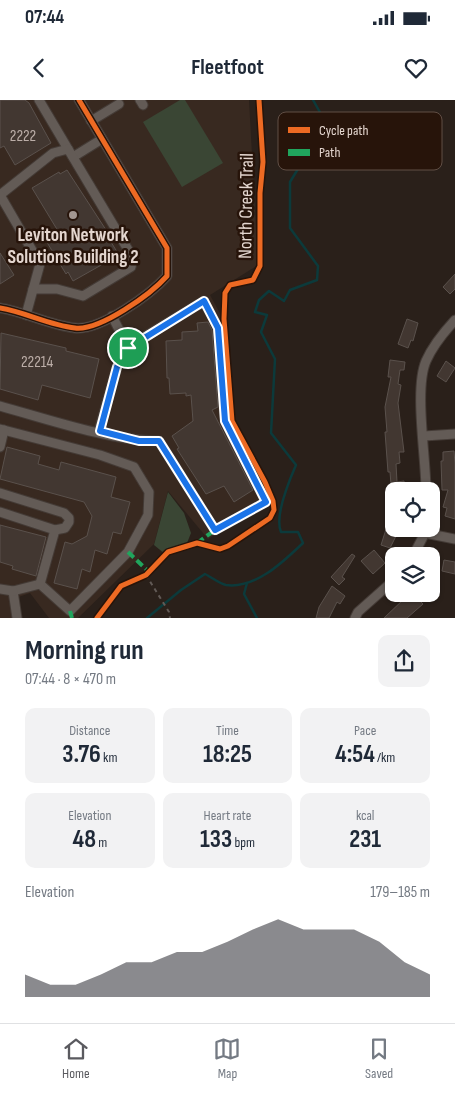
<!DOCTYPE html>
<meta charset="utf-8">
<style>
:root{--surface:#fff;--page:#f2f2f3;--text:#1f2937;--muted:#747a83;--line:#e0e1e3;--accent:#5a5a5f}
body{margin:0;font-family:"Sofia Sans Condensed",sans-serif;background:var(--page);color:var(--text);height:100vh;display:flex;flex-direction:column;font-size:19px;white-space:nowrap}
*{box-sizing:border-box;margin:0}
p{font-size:16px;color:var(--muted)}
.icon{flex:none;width:28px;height:28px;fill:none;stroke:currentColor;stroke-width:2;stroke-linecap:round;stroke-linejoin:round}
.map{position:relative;height:518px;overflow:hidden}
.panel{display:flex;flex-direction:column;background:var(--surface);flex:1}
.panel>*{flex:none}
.buttons{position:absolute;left:385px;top:382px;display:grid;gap:10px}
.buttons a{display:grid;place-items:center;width:55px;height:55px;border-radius:10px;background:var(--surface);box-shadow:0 1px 4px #0004;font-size:25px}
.pin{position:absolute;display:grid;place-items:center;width:42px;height:42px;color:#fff;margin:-21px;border:2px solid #fff;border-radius:50%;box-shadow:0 1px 5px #0007}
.round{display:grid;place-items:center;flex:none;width:52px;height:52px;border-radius:10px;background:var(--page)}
.head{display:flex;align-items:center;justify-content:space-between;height:85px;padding:0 25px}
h1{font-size:28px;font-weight:700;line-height:38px}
.metrics{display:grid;grid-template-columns:repeat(3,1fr);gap:8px;height:85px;padding:5px 25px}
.metrics div{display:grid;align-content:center;border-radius:10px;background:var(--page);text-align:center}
.metrics b{font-size:25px;font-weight:700}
.metrics small{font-size:14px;font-weight:400}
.metrics p{font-size:14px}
.chart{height:140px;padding:10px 25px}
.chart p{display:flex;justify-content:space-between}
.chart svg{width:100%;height:90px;margin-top:5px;fill:var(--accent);opacity:.7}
.status{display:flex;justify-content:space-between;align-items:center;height:35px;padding:0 25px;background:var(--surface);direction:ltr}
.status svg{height:14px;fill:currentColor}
header{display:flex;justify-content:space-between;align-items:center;height:65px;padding:0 25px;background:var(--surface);font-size:22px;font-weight:700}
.tab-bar{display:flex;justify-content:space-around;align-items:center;height:70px;border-top:1px solid var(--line);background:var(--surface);font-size:14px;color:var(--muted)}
.tab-bar a{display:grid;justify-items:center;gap:2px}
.tab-bar .active{color:var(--accent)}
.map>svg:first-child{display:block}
</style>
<div class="status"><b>07:44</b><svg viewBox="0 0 49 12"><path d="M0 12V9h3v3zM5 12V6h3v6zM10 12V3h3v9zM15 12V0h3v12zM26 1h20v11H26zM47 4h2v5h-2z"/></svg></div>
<header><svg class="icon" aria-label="back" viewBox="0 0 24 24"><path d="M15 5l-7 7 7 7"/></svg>Fleetfoot<svg class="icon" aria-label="heart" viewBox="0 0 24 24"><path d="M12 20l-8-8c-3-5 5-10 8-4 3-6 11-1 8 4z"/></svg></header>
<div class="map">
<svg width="455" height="518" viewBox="0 0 455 518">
<rect width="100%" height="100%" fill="#2a201a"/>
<polygon fill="#382920" points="0,0 249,0 258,165 210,195 223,219 231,321 273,401 208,439 168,391 154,444 78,518 49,518 30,493 10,500 18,518 0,518"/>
<g fill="#3a4634">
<polygon points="180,0 185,0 223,63 182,87 143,22"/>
<polygon points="168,392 184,413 191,433 187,443 165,454 154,445"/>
</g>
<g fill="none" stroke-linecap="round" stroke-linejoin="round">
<g stroke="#0c3a3b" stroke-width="2.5">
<polyline points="247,483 244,494 257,518"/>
<path d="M147,518L181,490L205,474C211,477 220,484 226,485C256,489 284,461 303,443L298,432H281C274,416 289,381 296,365L271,333L275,259L261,232L267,215L255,212L259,200L269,191L284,201L290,190L317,180L318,166L290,128V82L326,23L313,0"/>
</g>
</g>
<g fill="#423731" stroke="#5a514c">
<polygon points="0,0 25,0 29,3 51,43 15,65 4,46 0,48"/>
<polygon points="67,70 108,133 106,134 119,155 73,181 68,172 66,174 45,139 58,131 32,88 59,72 60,74"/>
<polygon points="0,153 14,175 0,184"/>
<polygon points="455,174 455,189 450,194 443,187"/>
<polygon points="407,219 418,223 413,241 411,240 408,248 398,244"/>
<polygon points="208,222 212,230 218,307 212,310 253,390 234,402 224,386 206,394 177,349 179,348 172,336 193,321 191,295 186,296 186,293 170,294 169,278 167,278 166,241 182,240 182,232 198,231 197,223"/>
<polygon points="1,233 66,248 66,251 99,259 90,298 42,285 38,300 0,289"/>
<polygon points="390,260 405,262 404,270 400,270 398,284 401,285 398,303 404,352 399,352 400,363 396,364 397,382 404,381 405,391 394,391 392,397 390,372 388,372 385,332 387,332 385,307 391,277 388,277"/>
<polygon points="446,261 455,268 446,282 437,276"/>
<polygon points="7,347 40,356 38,364 59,370 61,362 116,377 111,397 130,402 121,434 113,432 107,454 95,450 90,472 82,469 77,489 54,483 65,442 72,444 87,436 92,416 84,402 0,379"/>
<polygon points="454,351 455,364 455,419 445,416 447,408 443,407 448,390 442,390 441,361 443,361 443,352"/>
<polygon points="393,407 394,431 398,432 390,448 381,445"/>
<polygon points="0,425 46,437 36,476 12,469 13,466 0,462"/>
<polygon points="374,450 385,463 373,474 361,461"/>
<polygon points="352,454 355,456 342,477 345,479 339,485 331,477"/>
<polygon points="444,460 455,462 455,474 442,471"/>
<polygon points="332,486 345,496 340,504 337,502 329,518 316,518 319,507"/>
<polygon points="401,494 425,494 419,500 423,504 407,518 384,518 405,498"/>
</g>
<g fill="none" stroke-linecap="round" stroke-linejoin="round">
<g stroke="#443b36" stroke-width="11">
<g id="minor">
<polyline points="39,0 68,49"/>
<polyline points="140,0 143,5"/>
<polyline points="91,21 119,4"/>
<polyline points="73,57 102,39"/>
<polyline points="0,95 53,53 68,49 133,158 131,167 83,196 57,189 33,189"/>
<polyline points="0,95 40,164 26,215"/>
<path d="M0,208C25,212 49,225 75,228C100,231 151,194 167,176V148L79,0"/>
<path d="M0,306C47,319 111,341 159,341L215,430L266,402L225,321L218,228L204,201L128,247L112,216"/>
<polyline points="0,329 100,355 134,367 149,392 148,415 128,452 70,511 40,484 13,491 17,518"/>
<polyline points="99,331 117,267 128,247"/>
<polyline points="424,336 455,334"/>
<polyline points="0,347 4,330"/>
<path d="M426,391C426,357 414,289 426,261C433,245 443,233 455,220"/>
<polyline points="0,393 64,413 69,418 69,422 65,428 55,430"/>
<polyline points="0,412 55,430 40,484"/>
<polyline points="425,433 455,439"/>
<polyline points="413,456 425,433 425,429"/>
<polyline points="0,489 13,491"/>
<polyline points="355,518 358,512 394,480"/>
</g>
</g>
<polyline stroke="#625a56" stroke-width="2" stroke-dasharray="4 4" stroke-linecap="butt" points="146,475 169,512 170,518"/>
<use href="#minor" stroke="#635b56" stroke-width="9"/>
<g stroke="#20a55d" stroke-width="4" stroke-dasharray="8 4" stroke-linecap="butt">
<polyline points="197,443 215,430"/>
<polyline points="128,452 149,472"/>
<polyline points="70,511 72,518"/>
</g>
<g stroke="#27140a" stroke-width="8">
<g id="cycleway">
<path d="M0,208C25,212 49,225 75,228C100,231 151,194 167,176V148L79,0"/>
<polyline points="97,518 121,486 146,475 168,452 197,443 220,449 228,446 270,418 274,410 273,401 265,382 232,321 224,219 225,193 230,185 253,180 260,166 260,93 263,62 259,0"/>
</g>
</g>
<use href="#cycleway" stroke="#ed6a23" stroke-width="5"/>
</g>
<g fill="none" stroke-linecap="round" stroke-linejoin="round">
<g stroke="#fff" stroke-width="10">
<polygon id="route" points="204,201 218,228 225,321 266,402 215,430 159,341 139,341 100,331 117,267 128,248"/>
</g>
<use href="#route" stroke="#1a73e8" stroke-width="6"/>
</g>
<circle fill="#a39690" stroke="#27140a" stroke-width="2" cx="73" cy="115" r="5"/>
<g text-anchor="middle" stroke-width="5" stroke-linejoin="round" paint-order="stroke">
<g font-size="16" fill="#bcaea8">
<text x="23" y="41">2222</text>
<text x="37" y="267">22214</text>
</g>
<g font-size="19" fill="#e4d6cf" stroke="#27140a">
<text transform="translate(245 106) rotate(-89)" y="7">North Creek Trail</text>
</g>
<g font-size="19" font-weight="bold" fill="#e4d6cf" stroke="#27140a">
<text x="73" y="141">Leviton Network<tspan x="73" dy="22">Solutions Building 2</tspan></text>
</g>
</g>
<rect x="278" y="12" width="164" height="58" rx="8" fill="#27140a" stroke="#604e45" stroke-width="1"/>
<rect x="288" y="27" width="22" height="6" fill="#ed6a23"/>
<rect x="288" y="49" width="22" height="7" fill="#20a55d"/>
<g font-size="14" fill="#e4d6cf">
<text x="319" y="35">Cycle path</text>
<text x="319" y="57">Path</text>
</g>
</svg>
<div class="buttons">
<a><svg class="icon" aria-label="locate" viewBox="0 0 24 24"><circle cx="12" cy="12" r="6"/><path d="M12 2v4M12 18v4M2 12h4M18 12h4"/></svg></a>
<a><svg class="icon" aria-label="layers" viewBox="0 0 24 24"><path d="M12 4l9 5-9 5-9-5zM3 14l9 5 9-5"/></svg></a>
</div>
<div class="pin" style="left:128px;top:248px;background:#1e9e55"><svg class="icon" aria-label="arrive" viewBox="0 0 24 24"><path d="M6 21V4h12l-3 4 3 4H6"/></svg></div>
</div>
<section class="panel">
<div class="head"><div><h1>Morning run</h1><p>07:44 · 8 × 470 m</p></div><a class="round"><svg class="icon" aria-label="share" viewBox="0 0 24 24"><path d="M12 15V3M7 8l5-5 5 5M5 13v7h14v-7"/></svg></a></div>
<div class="metrics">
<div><p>Distance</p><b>3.76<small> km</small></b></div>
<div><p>Time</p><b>18:25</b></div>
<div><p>Pace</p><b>4:54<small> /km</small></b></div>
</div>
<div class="metrics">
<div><p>Elevation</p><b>48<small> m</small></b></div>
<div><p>Heart rate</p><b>133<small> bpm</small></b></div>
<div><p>kcal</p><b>231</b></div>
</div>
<div class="chart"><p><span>Elevation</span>179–185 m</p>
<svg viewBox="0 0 160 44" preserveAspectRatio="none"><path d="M0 44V33L10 38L20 38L30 33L40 27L50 27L60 22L70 22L80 17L90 11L100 6L110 11L120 11L130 11L140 17L150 27L160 33V44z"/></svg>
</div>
</section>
<nav class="tab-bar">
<a class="active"><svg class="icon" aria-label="home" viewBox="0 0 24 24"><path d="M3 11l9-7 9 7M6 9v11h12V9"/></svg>Home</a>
<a><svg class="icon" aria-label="map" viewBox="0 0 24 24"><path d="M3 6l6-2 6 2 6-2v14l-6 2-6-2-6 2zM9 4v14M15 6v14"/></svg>Map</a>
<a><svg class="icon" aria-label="saved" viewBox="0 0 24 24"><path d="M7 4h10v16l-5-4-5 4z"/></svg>Saved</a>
</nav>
